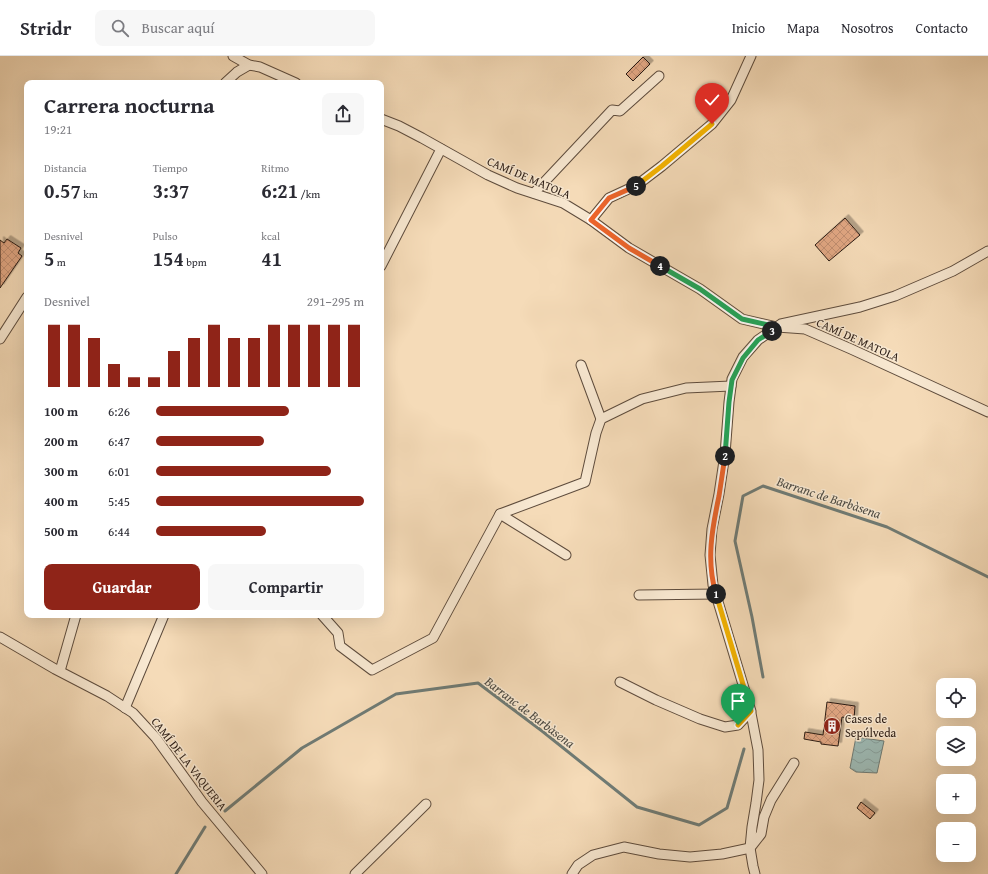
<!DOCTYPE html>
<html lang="es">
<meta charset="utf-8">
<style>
:root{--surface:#fff;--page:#f7f7f7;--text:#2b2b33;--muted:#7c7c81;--line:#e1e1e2;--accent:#8f2418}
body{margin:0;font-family:"Gentium Book Plus",serif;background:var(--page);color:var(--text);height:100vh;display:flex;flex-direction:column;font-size:15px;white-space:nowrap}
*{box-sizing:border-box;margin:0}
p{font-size:13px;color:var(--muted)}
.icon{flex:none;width:22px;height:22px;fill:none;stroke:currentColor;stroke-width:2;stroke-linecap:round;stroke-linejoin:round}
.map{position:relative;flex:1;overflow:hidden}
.side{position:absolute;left:24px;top:24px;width:360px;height:538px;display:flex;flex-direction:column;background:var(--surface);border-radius:8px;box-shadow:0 4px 16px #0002}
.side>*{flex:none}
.fabs{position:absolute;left:936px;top:622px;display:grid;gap:8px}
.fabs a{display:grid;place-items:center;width:40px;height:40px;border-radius:8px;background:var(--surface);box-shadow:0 4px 16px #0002;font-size:20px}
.pin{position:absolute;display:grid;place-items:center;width:34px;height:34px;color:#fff;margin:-41px -17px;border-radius:50% 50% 50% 0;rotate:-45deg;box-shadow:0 0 4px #0007}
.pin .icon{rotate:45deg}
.km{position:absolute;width:20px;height:20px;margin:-10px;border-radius:50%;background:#222;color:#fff;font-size:11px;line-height:20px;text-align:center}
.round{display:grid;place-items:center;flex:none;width:42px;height:42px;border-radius:8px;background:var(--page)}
.headline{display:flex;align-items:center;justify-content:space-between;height:68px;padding:0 20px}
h1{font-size:22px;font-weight:800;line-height:30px}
.figures{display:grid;grid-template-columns:repeat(3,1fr);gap:6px;height:68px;padding:4px 20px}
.figures div{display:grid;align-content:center}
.figures b{font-size:20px;font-weight:800}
.figures small{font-size:11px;font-weight:400}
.figures p{font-size:11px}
.chart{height:112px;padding:8px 20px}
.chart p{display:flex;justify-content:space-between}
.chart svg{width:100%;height:72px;margin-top:4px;stroke:var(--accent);stroke-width:6}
.action{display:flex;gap:8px;margin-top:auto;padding:8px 20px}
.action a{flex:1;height:46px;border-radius:8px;background:var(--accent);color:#fff;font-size:16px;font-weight:800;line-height:46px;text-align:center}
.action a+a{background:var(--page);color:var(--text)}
ul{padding:0 20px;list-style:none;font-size:13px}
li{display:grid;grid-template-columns:64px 48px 1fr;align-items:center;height:30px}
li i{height:10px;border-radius:5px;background:var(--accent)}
header{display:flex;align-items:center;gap:24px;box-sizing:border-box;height:56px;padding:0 20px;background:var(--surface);border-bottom:1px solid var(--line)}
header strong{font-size:19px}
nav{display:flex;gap:22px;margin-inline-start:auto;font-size:14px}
.search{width:280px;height:36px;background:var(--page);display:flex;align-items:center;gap:10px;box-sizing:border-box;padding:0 14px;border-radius:8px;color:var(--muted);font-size:15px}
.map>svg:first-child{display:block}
</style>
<header>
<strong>Stridr</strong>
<div class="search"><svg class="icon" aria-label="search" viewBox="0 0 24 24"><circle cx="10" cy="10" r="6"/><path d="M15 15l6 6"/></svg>Buscar aquí</div>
<nav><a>Inicio</a><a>Mapa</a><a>Nosotros</a><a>Contacto</a></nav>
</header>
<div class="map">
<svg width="988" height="818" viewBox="0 0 988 818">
<defs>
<pattern id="water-waves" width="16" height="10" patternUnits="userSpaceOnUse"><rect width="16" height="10" fill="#9dbab5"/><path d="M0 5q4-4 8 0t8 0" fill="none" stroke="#879f9b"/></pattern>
<pattern id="building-cross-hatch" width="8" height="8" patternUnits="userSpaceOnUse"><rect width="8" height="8" fill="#e0a682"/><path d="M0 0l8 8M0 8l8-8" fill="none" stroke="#c08e6f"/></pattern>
<filter id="shadow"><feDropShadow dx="3.5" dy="-3.5" stdDeviation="0" flood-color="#0004"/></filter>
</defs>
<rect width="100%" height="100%" fill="#f5dbb8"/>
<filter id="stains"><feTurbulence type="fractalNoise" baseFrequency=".005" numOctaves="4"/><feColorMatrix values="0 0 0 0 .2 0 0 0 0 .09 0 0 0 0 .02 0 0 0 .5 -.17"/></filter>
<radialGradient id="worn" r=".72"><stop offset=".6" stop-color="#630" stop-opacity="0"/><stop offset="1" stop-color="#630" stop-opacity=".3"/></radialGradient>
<polygon fill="url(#water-waves)" stroke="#6f7b75" points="856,681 884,685 877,717 856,716 850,712"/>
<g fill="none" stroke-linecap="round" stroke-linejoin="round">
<g stroke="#6f7b75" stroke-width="3">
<polyline points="763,621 752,561 735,485 743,440 763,430 887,471 988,521"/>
<polyline points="225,755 302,692 396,638 478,627 542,675 637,751 699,769 727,752 744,693"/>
<polyline points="176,818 205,771"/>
</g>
</g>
<g fill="url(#building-cross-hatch)" stroke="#2b1c14" filter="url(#shadow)">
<polygon points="643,1 650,8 633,25 626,18"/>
<polygon points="845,162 860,179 829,205 815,189"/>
<polygon points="7,183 21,192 18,197 22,200 0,232 0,184 4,187"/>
<polygon points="827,646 855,650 854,663 842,661 838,690 821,688 821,686 804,683 805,676 823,679"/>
<polygon points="861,746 875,757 870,763 857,752"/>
</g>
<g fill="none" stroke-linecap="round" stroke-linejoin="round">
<g stroke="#5e4c3d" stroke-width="11">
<g id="minor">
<polyline points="233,0 249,9 260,11 296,27"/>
<polyline points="225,27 237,16 249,9"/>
<polyline points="381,63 399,70 422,82 488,119 517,132 563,147 591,164 629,192 700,233 742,263 777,271 805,273 851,293 988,356"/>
<polyline points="534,137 612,54 620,55 659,20"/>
<polyline points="591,164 609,142 637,129 662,110 712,68 731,44 751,0"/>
<polyline points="381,210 441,93"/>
<polyline points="0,283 27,241"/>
<polyline points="581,309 601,363"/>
<polyline points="500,458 566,499"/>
<polyline points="639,539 716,538"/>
<polyline points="322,559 338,577 340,590 372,614 433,582 500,458 585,426 596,377 601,363 642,343 686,332 731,330"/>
<polyline points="0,581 55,613 107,640 133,657 156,682 202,746 262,818"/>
<polyline points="60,615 76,559"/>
<polyline points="620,626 656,644 700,663 725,671 738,669 751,655"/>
<polyline points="125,652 164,559"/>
<polyline points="355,818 426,748"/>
<polyline points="572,818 578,809 593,799 624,791 659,798 690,801 722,798 750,792 761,778 764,761 771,744 794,707"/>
<polyline points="755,818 753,810 750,792 752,771 756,747 759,724 758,694 750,652 713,529 710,499 712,473 719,438 725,398 729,346 732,323 743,301 758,284 781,268 860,251 895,240 953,215 988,195"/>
</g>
</g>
<use href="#minor" stroke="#f8e8d1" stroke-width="9"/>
</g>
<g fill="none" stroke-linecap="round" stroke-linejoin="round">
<g stroke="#fff" stroke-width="8">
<polyline id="split-1" points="716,538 751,655 738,669"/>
</g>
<g stroke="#fff" stroke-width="8">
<path id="split-2" d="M716,538C706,505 712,473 719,440C721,426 723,413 725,400"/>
</g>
<g stroke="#fff" stroke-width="8">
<polyline id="split-3" points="725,400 729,346 732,324 743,302 758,284 772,275"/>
</g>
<g stroke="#fff" stroke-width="8">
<polyline id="split-4" points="660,210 700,233 742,263 777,271 772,275"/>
</g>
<g stroke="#fff" stroke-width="8">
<polyline id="split-5" points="636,130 609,142 591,164 629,192 660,210"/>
</g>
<g stroke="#fff" stroke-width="8">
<polyline id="split-6" points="636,130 662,110 712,68"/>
</g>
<use href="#split-1" stroke="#f5b400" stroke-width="5"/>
<use href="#split-2" stroke="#f0652b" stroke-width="5"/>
<use href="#split-3" stroke="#22a559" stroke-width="5"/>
<use href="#split-4" stroke="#22a559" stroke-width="5"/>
<use href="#split-5" stroke="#f0652b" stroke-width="5"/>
<use href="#split-6" stroke="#f5b400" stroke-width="5"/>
</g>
<defs>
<g id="building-disc" transform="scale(0.9)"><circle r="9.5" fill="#8f2418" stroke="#f8e8d1"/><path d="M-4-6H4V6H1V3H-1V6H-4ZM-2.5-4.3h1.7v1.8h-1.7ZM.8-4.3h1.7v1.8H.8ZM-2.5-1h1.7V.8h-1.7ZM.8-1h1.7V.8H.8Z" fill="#fff"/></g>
</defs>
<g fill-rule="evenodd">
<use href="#building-disc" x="832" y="670"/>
</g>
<g text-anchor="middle" stroke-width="3" stroke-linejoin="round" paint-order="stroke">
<g font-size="12" fill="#2b1c14" stroke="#f8e8d1">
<text transform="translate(529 122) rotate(23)" y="4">CAMÍ DE MATOLA</text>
<text transform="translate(858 284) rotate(24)" y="4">CAMÍ DE MATOLA</text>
<text transform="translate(189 708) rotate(52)" y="4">CAMÍ DE LA VAQUERIA</text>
</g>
<g font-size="12" fill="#2b1c14" stroke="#f8e8d1" text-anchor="start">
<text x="845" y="667">Cases de<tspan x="845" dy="14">Sepúlveda</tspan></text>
</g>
<g font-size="13" font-style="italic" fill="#4d4b44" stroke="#f8e8d1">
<text transform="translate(829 441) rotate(18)" y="5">Barranc de Barbàsena</text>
<text transform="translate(530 656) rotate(37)" y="5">Barranc de Barbàsena</text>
</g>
</g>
<rect width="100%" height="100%" filter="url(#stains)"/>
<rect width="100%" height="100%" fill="url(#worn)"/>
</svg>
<div class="fabs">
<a><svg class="icon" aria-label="locate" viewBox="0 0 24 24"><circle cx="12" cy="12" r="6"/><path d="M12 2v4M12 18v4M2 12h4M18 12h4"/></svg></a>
<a><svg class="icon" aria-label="layers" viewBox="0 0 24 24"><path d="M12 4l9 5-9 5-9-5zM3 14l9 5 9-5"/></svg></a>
<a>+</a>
<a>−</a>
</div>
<div class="pin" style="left:738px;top:669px;background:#1e9e55"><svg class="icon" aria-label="arrive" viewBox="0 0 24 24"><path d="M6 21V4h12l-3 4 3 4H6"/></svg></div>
<div class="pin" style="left:712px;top:68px;background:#d93025"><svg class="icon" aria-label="check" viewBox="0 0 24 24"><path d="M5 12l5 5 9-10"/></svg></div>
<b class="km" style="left:716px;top:538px">1</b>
<b class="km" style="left:725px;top:400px">2</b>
<b class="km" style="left:772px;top:275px">3</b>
<b class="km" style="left:660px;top:210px">4</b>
<b class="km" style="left:636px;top:130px">5</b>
<section class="side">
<div class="headline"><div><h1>Carrera nocturna</h1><p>19:21</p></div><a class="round"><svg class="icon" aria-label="share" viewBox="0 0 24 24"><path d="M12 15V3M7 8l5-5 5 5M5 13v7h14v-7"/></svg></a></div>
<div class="figures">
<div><p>Distancia</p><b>0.57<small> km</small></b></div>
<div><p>Tiempo</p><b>3:37</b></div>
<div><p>Ritmo</p><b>6:21<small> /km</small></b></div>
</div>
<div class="figures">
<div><p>Desnivel</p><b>5<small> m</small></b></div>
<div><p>Pulso</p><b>154<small> bpm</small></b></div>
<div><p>kcal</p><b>41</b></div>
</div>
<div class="chart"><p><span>Desnivel</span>291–295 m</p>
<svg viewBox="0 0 160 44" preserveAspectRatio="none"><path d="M5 44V6M15 44V6M25 44V14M35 44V30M45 44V38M55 44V38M65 44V22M75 44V14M85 44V6M95 44V14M105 44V14M115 44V6M125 44V6M135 44V6M145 44V6M155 44V6"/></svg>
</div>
<ul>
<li><b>100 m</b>6:26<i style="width:64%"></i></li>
<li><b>200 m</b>6:47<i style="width:52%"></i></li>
<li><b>300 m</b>6:01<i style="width:84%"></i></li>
<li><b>400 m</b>5:45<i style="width:100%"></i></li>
<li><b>500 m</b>6:44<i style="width:53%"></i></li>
</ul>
<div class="action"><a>Guardar</a><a>Compartir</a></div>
</section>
</div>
